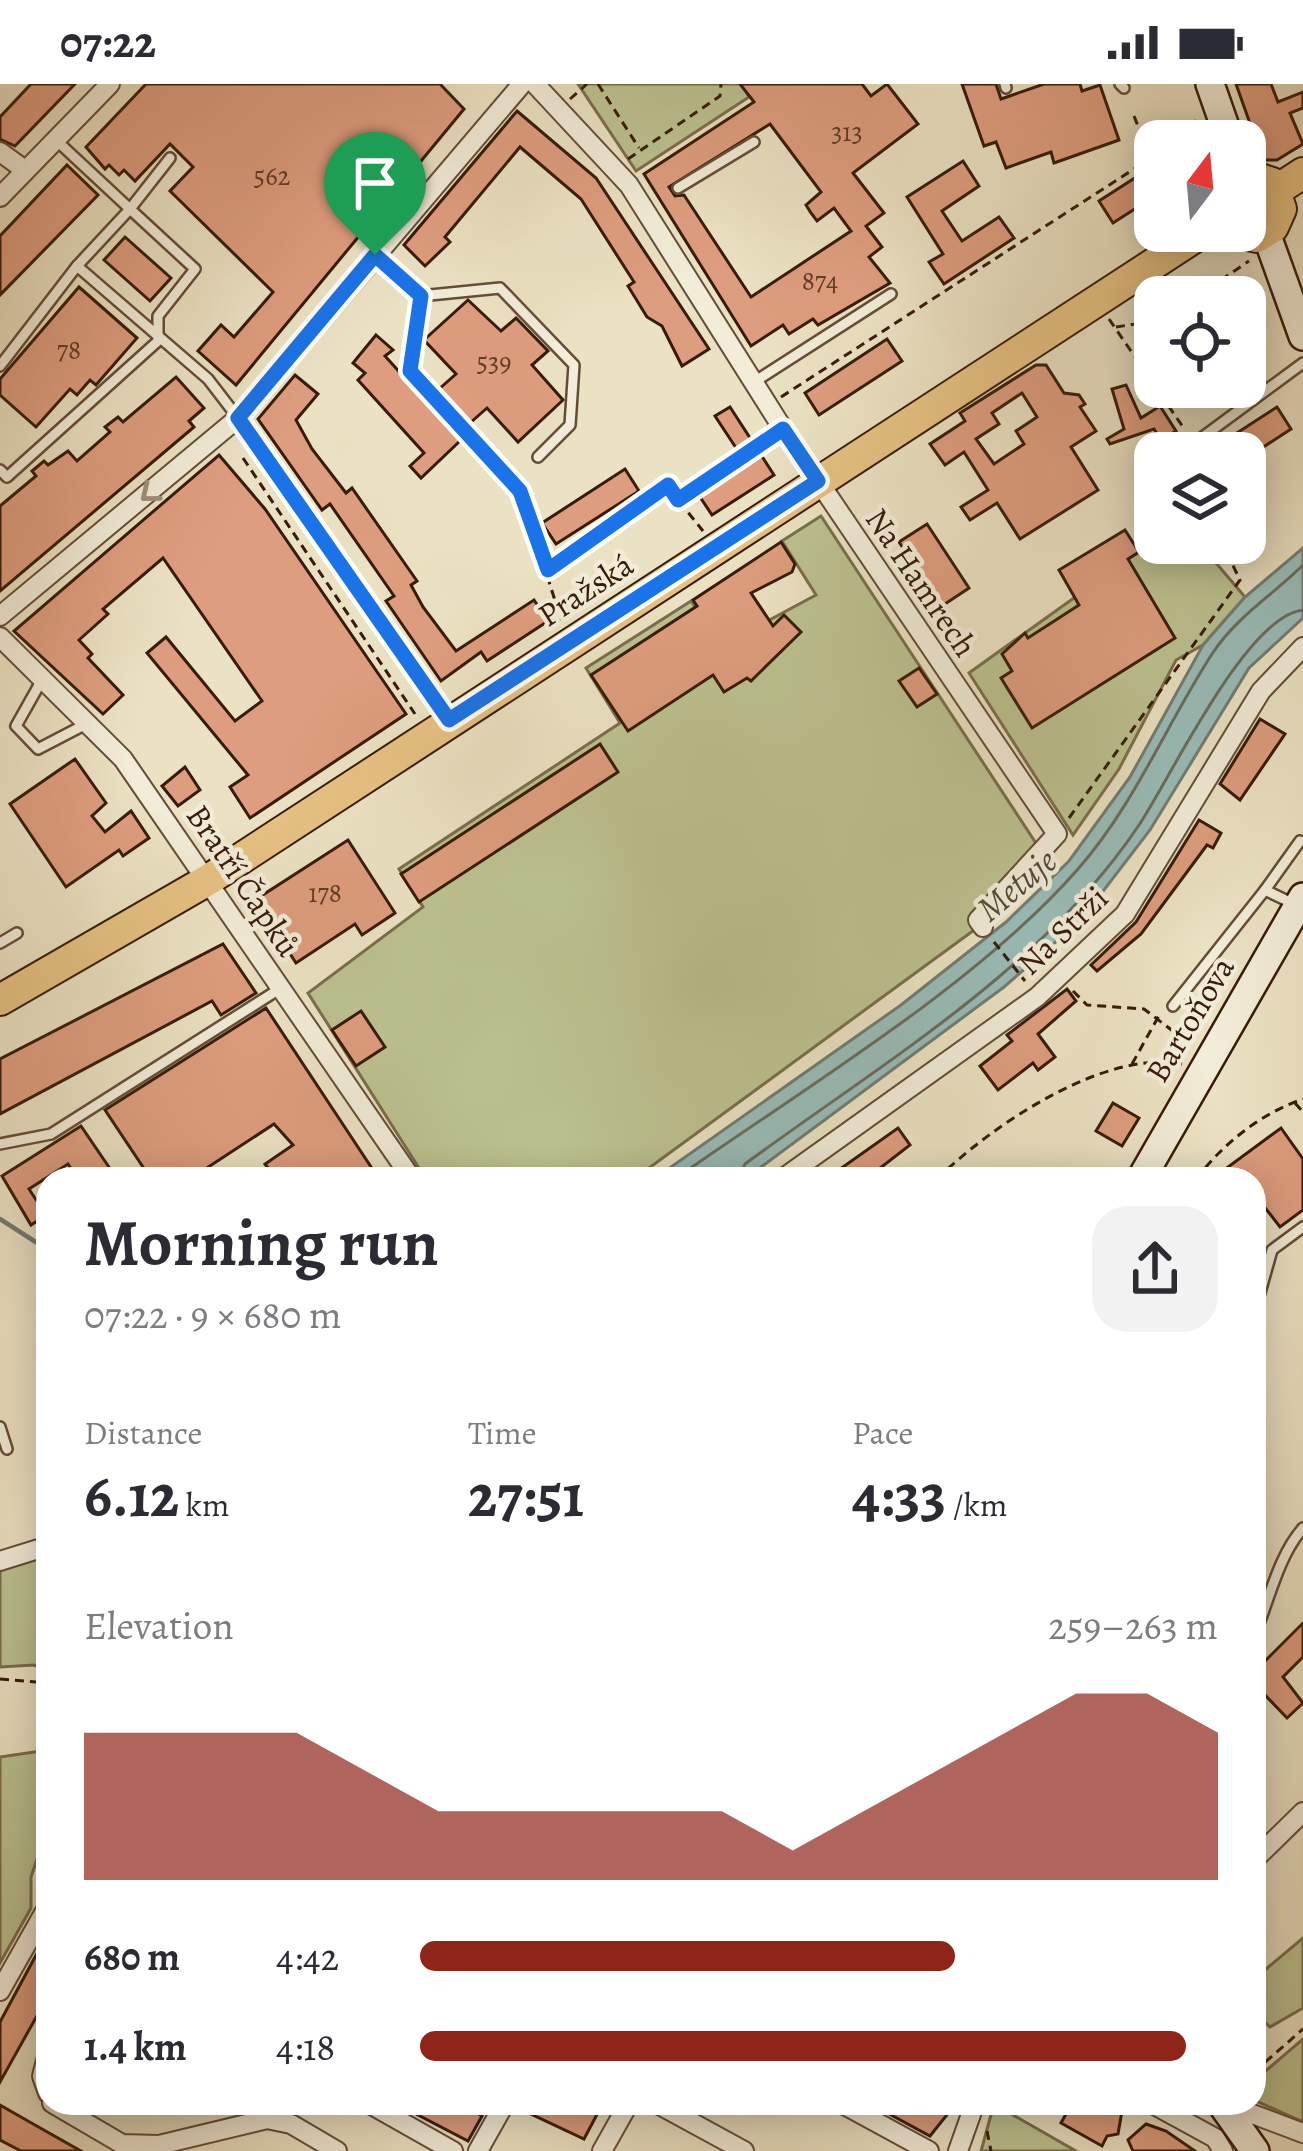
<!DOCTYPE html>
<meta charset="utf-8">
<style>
:root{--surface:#fff;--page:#f2f2f3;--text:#2b2b33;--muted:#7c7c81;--accent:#8f2418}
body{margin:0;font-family:Alegreya,serif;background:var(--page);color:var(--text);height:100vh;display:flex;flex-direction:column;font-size:45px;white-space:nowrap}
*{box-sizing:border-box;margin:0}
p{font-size:39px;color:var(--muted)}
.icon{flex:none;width:66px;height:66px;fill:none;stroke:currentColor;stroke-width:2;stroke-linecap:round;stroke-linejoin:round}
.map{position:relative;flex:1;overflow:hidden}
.panel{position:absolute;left:36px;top:1083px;width:1230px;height:948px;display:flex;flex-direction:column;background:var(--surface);border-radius:36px;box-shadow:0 6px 30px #0003}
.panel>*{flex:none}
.needle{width:78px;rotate:16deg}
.buttons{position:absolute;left:1134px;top:36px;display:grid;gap:24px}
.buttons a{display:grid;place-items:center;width:132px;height:132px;border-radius:24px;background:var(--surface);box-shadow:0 6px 30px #0003;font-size:60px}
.pin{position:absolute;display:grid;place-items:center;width:102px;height:102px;color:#fff;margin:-123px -51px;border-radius:50% 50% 50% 0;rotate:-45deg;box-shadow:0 0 12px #0007}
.pin .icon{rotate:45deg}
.round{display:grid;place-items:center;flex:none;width:126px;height:126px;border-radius:36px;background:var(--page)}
.headline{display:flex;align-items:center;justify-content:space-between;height:204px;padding:0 48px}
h1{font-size:66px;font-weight:700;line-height:90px}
.stats{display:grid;grid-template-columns:repeat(3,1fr);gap:18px;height:204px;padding:12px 48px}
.stats div{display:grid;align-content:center}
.stats b{font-size:60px;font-weight:700}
.stats small{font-size:33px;font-weight:400}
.stats p{font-size:33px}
.chart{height:336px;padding:24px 48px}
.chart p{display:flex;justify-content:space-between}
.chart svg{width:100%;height:216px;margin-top:12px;fill:var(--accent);opacity:.7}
ul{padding:0 48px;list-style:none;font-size:39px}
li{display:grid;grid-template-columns:192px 144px 1fr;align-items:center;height:90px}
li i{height:30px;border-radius:15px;background:var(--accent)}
.status{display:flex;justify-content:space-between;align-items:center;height:84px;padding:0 60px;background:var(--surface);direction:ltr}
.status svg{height:33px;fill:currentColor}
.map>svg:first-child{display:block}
</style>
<div class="status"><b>07:22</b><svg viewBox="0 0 49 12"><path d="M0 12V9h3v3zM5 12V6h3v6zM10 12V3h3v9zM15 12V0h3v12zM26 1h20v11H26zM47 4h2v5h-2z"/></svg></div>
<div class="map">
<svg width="1303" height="2067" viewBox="0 0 1303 2067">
<rect width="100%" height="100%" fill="#ebe2c3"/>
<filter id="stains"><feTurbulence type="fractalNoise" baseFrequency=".00167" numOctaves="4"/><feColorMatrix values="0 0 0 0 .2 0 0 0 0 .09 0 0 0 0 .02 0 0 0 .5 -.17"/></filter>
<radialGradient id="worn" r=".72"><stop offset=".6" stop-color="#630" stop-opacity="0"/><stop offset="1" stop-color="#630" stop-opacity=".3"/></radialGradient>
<g fill="#bcc290" stroke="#7a6e4c" stroke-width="3">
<polygon points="578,0 742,0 749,13 636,87"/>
<polygon points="821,432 1049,779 985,838 634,1095 426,1095 308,909 423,823 399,785 620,639 586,584 691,517 723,561 816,511 782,457"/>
<polygon points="1155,456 1199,459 1245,513 1203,561 1176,576 1119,685 1073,751 969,589"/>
<polygon points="48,1471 48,1587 34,1581 0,1583 0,1484"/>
<polygon points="48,1666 48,1743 31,1793 31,1824 0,1879 0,1673"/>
<polygon points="1303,1854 1303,1924 1270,1943 1254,1929 1254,1895"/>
<polygon points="1303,1955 1303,2038 1254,2016 1254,1997"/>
<polygon points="994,2020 1076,2067 981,2067"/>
</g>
<polygon fill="#99bdb9" stroke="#727c72" stroke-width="3" points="1303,464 1303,534 1249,584 1150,746 1081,836 1004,903 745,1095 654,1095 901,921 1006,838 1069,777 1130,693 1203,561 1245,513"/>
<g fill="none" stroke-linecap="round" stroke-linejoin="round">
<g stroke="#686c60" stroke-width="3">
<path d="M675,1095C801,1006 977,901 1078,785C1135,720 1166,641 1212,570C1236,533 1273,511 1303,481"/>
<path d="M739,1095L745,1080C882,979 1043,885 1139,741C1170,695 1246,532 1303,526"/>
</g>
<polyline stroke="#727c72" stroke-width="4.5" points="0,1135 48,1166"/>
</g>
<g fill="#de9d7e" stroke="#371b08" stroke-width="3" fill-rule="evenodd">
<polygon points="31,0 75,0 15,62 0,55 0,33"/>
<polygon points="146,0 440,0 464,25 236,301 198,267 221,241 234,253 273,208 170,107 193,83 170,60 135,97 124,86 119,91 109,81 105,85 86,63"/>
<path d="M740,0H862L871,12L887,0L918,40L853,89L884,129L866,142L882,163L869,173L890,199L818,241L813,235L789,250L783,241L751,262L644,90L754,18ZM770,40L821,108L806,121L811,129L817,137L834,124L851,147L751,213L684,111L675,112L669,103Z"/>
<polygon points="962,0 996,0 1001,15 1044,0 1080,0 1082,7 1100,1 1119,56 1054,79 1051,68 1006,84 996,58 984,62"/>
<polygon points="1236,0 1271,0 1278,18 1303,8 1303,24 1290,29 1303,60 1277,76 1263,76"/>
<polygon points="517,27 596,94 709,265 682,282 662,242 647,233 628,202 634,198 581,115 520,63 445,153 450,158 425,182 404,161"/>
<polygon points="963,77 979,102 942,127 962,157 999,133 1014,154 944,200 929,178 943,170 907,113"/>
<polygon points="67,81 98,111 0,211 0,152"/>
<polygon points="1155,81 1155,112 1113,139 1099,117"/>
<polygon points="125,153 171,194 150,217 104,176"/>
<polygon points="79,203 137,254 96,301 90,296 77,311 70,305 36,343 0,311 0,295"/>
<polygon points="468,216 501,247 516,234 548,267 532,281 563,316 518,358 487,324 470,339 439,305 456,290 424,256"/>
<polygon points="376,251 393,266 385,272 461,356 421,394 410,382 424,369 358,296 365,289 353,279"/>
<polygon points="887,255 902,277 819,331 805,309"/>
<path d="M1036,281H1046L1064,309L1079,311L1085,320L1080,323L1096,347L1071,363L1098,406L1020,455L997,419L970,436L961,423L988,406L964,368L945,381L930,360L965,337L960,329ZM1022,309L1037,333L1016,347L1024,360L994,380L976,355L999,340L992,329Z"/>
<polygon points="295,291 318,310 296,336 312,365 346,409 352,404 417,497 411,501 423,523 456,567 534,516 548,537 487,577 481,568 441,597 386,517 394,512 330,420 322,426 258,335"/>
<polygon points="176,293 204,324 189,337 194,343 0,507 0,422 36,392 32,387 44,377 48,381 68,367 77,377 110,348 105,343 118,333 123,338"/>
<polygon points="1126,301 1141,334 1160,322 1176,347 1161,356 1154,345 1110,360 1107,355 1124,345 1112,305"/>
<polygon points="730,323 774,391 712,431 698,410 746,379 715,332"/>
<polygon points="1277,323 1291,345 1245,375 1245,369 1206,369"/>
<polygon points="219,371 265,425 406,630 250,734 230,703 248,691 147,569 166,553 235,637 262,617 163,474 103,525 108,530 79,556 92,570 88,574 123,611 103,630 14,547"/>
<polygon points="625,385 639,407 556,460 542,439"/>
<polygon points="927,440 969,504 942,522 899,458"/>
<polygon points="1125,446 1139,468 1128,475 1175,554 1032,644 1001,594 1012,587 1002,570 1025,549 1028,554 1079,521 1059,486"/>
<polygon points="781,458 795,480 792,488 751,509 773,542 784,531 801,548 751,597 747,594 724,608 713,591 628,647 591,591 697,522 693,516"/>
<polygon points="919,584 937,610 917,623 899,597"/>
<polygon points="1260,635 1285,650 1240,716 1220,700"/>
<polygon points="600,660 618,688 419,818 401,790"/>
<polygon points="75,675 106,719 92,732 105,748 131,727 149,754 123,772 119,766 66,803 10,720"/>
<polygon points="185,683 200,706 178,722 162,702"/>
<polygon points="1199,736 1221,749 1213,764 1207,761 1141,850 1097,887 1091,881 1136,838"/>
<polygon points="348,756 395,829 362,851 355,840 296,879 255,816"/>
<polygon points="223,860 256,909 221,931 212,917 0,1030 0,975"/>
<polygon points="1067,905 1076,917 1038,950 1055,973 1038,986 1033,979 998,1006 980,982 1012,957 1007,951"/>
<polygon points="266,924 379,1095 276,1095 265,1080 293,1061 274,1040 190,1095 151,1095 105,1026"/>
<polygon points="361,927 385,963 356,982 332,946"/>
<polygon points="1113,1019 1139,1034 1122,1062 1096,1047"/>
<polygon points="81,1042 117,1095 78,1095 68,1080 29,1105 46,1131 31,1141 2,1092"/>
<polygon points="898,1044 910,1061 866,1095 826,1095"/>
<polygon points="1281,1044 1303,1075 1303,1126 1280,1143 1263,1121 1254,1127 1254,1095 1237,1095 1228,1083"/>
<polygon points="1303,1539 1303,1573 1283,1593 1303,1619 1287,1634 1265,1611 1254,1622 1254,1588"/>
<polygon points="48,1849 48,1912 0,1998 0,1938"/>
<polygon points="395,2019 460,2019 482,2032 468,2057"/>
<polygon points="537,2019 603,2019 584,2055 531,2030"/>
<polygon points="869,2019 936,2019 950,2027 930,2052"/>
<polygon points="1072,2019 1108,2019 1122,2027 1118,2050 1107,2052 1102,2062 1061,2039"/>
<polygon points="0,2021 35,2041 81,2067 21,2067 0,2056"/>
<polygon points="1146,2040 1166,2047 1195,2067 1133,2067 1128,2056"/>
</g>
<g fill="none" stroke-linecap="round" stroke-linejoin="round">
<g stroke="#644d37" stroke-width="14">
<g id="lane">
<polyline points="1005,0 1006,4"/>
<polyline points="1120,0 1124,4"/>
<polyline points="57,57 130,125 170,74"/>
<polyline points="678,104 754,58"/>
<polyline points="375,171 420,212 410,287 520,407"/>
<polyline points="420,212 500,204 574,281 570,341 538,373"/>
<polyline points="0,282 77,182 208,295 238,334"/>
<polyline points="754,298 891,210"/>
<polyline points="1181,369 1303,279"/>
<polyline points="0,386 7,393 158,257 158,232 195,185 130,125 77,182"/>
<polyline points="43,594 16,642 38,665 88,639"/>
<polyline points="1265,806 1300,757"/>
<polyline points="0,859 17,849"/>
<polyline points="1173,922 1265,806 1294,820"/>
<polyline points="0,1060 51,1050 281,904"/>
<polyline points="1254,1230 1272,1166 1303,1143"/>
<polyline points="0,1343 7,1365"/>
<polyline points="1254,1527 1254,1554"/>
<path d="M1258,1542C1271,1509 1280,1470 1303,1444"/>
</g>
</g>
<g stroke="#644d37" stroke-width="22">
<g id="street">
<polyline points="535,0 629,101 783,345 1057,750 978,836 983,843"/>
<polyline points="0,68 25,86"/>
<polyline points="0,113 110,0"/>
<polyline points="238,334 449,636"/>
<polyline points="0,532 238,334 522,0"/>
<polyline points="0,553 123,675 412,1095"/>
<polyline points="782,1095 1037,913 1125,830 1261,607 1303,563"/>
<polyline points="0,1477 48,1462"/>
<polyline points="1254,1776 1303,1728"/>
<polyline points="0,1907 48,1822"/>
<polyline points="48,1969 42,1992 48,2009"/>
<polyline points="52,2019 122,2060 159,2061 267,2035 291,2040 337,2067"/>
<polyline points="368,2019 453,2067"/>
<polyline points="656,2019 744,2067"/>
<polyline points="841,2019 929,2067"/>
<polyline points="1151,2019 1215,2054 1223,2067"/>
<polyline points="1223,2019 1303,2049"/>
<polyline points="478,2067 501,2026 488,2019"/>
<polyline points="602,2067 629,2019"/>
<polyline points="958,2067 975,2019"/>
</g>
</g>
<g stroke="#371b08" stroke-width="32">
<g id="secondary">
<polyline points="1210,0 1230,57"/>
<polyline points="1266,149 1303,252"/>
<polyline points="1141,1095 1303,813"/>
<polyline points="1221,2019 1255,2067"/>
</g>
</g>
<g stroke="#371b08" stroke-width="34">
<g id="primary">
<polyline points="1277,106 1303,89"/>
<polyline points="1229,147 1257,153 1273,143 1281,125 1272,99 1245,90"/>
<polyline points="0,916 208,796 1204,147"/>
</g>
</g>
<g stroke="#371b08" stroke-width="3" stroke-dasharray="9 6" stroke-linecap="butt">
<polyline points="598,0 639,64"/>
<polyline points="570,15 587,0"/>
<polyline points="1134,32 1142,52"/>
<polyline points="628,75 720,12 721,0"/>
<polyline points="1196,213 1249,177"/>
<polyline points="1109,235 1185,346"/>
<polyline points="1116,243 1155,237"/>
<polyline points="781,313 1151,74 1143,54 1196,37"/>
<polyline points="243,374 415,630"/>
<polyline points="679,417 703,447"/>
<polyline points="525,420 561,536"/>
<polyline points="548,486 668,401 678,415 767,356"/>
<polyline points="1069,734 1240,496 1222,459"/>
<polyline points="994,858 1025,897"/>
<polyline points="1073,907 1087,921 1144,925 1190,960"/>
<polyline points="1132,980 1161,928"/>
<polyline points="1295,1019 1303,1028"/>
<path d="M937,1095C991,1042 1104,965 1182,980"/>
<path d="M1196,1095C1224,1059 1260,1030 1303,1015"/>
<polyline points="0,1595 48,1599"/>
<polyline points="1254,1988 1303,1945"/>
<polyline points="987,2047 991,2067"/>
</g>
<use href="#lane" stroke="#f2ecd8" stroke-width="9"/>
<use href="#street" stroke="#f2ecd8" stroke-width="18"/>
<use href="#secondary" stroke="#f2ecd8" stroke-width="27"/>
<use href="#primary" stroke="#e6c182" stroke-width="30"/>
</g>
<defs><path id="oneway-chevron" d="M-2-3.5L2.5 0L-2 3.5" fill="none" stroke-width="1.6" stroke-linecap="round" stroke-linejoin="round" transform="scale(3)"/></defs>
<use stroke="#9e8e7a" href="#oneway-chevron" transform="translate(149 410) rotate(141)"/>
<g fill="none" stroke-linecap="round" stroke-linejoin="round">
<g stroke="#fff" stroke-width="24">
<polygon id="route" points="375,171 421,212 410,287 520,407 548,486 668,401 678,416 783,345 818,397 449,636 238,334"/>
</g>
<use href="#route" stroke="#1a73e8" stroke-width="15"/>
</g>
<g text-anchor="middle" stroke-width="9" stroke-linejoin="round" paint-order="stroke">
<g font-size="27" fill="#613c26">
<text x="847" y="57">313</text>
<text x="272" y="101">562</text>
<text x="820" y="206">874</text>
<text x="69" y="275">78</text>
<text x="494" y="287">539</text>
<text x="325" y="818">178</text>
</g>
<g font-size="33" fill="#371b08" stroke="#f2ecd8">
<text transform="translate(922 498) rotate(56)" y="12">Na Hamrech</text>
<text transform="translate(585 505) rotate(-33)" y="12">Pražská</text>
<text transform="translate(244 796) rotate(56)" y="12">Bratří Čapků</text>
<text transform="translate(1062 846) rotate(-44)" y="12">Na Strži</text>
<text transform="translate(1189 935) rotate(-59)" y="12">Bartoňova</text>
</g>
<g font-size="36" font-style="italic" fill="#544c3d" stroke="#f2ecd8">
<text transform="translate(1016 800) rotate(-40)" y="13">Metuje</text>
</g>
</g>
<rect width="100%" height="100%" filter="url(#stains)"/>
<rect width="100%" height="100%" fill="url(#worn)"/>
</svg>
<div class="buttons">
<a><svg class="needle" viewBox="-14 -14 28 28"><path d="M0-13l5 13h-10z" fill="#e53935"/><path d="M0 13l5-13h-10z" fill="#7c7c81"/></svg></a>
<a><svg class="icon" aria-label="locate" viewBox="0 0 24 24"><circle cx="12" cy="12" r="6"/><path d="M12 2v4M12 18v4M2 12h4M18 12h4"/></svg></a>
<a><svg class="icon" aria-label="layers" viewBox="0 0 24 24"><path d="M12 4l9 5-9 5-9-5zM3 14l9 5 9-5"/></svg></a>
</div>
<div class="pin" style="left:375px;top:171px;background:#1e9e55"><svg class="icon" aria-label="arrive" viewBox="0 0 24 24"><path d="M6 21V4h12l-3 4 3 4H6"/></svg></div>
<section class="panel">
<div class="headline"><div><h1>Morning run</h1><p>07:22 · 9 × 680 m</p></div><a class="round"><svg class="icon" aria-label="share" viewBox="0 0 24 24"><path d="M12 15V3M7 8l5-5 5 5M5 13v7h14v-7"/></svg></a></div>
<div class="stats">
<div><p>Distance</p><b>6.12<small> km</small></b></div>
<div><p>Time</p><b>27:51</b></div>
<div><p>Pace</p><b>4:33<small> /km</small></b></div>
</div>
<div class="chart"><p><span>Elevation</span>259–263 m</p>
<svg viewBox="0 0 160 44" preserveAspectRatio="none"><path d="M0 44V14L10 14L20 14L30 14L40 22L50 30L60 30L70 30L80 30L90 30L100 38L110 30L120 22L130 14L140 6L150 6L160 14V44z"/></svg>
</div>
<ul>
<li><b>680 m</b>4:42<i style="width:67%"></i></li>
<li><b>1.4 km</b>4:18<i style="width:96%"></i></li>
</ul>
</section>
</div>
